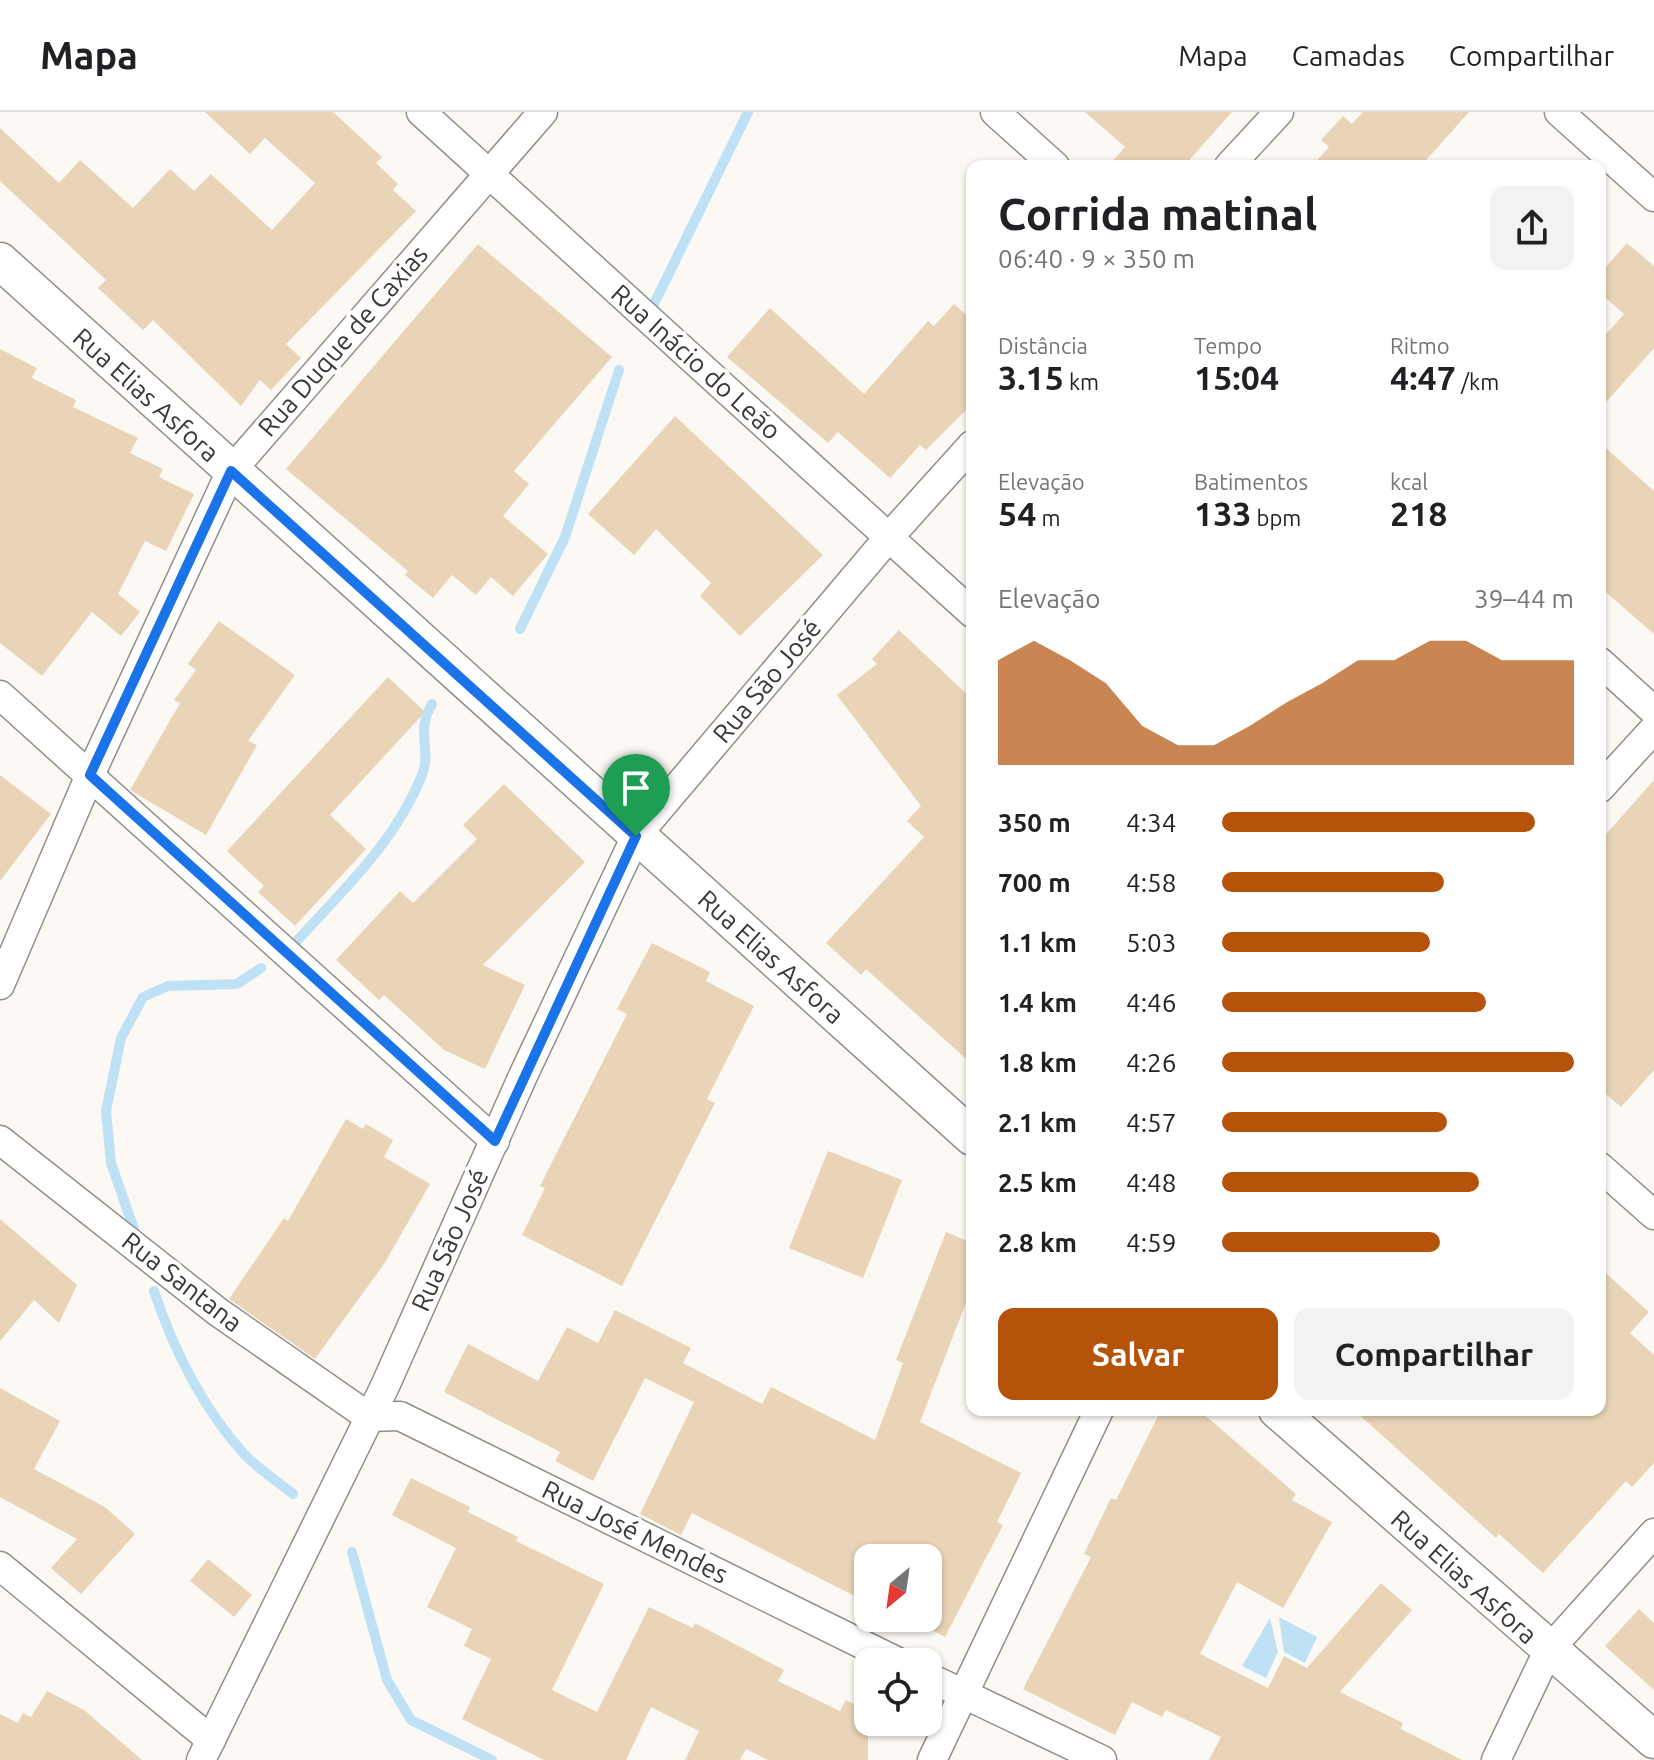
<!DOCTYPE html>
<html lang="pt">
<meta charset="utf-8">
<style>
:root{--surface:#fff;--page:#f2f2f2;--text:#202124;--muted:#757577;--line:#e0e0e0;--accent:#b45309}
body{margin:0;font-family:Ubuntu,sans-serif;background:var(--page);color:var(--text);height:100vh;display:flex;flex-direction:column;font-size:30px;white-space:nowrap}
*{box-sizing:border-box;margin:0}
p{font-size:26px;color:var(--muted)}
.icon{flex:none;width:44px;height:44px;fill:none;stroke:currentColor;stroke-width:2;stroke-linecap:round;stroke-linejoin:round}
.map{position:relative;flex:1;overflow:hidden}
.sheet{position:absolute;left:966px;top:48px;width:640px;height:1256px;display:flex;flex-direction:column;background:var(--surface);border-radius:16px;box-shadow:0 2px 6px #0004}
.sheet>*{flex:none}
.needle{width:52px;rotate:209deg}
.buttons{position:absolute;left:854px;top:1432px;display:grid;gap:16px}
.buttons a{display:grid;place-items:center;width:88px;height:88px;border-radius:16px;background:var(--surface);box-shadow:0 2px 6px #0004;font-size:40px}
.pin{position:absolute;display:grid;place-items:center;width:68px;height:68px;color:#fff;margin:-82px -34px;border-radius:50% 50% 50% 0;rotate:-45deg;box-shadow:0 0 8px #0007}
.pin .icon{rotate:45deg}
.round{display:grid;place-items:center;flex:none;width:84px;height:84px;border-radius:16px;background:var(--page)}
.overview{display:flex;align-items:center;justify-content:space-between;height:136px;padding:0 32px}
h1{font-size:44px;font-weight:700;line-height:60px}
.stats{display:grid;grid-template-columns:repeat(3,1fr);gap:12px;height:136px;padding:8px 32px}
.stats div{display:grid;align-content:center}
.stats b{font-size:34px;font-weight:700}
.stats small{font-size:22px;font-weight:400}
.stats p{font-size:22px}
.chart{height:224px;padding:16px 32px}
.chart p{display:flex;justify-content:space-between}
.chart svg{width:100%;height:144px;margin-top:8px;fill:var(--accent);opacity:.7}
.action{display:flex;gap:16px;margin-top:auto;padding:16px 32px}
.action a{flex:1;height:92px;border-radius:16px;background:var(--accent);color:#fff;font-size:32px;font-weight:700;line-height:92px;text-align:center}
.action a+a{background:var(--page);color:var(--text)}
ul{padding:0 32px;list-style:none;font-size:26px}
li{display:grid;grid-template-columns:128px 96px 1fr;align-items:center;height:60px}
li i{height:20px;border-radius:10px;background:var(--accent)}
header{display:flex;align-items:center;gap:48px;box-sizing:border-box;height:112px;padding:0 40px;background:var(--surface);border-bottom:2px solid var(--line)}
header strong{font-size:38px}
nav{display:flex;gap:44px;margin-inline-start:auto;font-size:28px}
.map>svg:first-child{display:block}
</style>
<header>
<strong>Mapa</strong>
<nav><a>Mapa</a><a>Camadas</a><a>Compartilhar</a></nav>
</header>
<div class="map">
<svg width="1654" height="1648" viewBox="0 0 1654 1648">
<rect width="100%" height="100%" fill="#fcf9f4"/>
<g fill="#bfe1f5">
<polygon points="1279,1505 1317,1525 1305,1551 1284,1540"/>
<polygon points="1270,1506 1278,1540 1266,1566 1242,1554"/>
</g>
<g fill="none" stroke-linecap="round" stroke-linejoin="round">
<g stroke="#bfe1f5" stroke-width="10">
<polyline points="652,196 748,0"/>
<polyline points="520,517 565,425 619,258"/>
<path d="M293,833C341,780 395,731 422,663C432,636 415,621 432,592"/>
<polyline points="135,1120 111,1051 106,999 121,926 143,885 168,874 237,872 261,856"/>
<path d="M154,1179C174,1239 202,1295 244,1342C258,1357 277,1369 293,1382"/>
<polyline points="352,1440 387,1568 411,1608 492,1648"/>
</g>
</g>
<g fill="#e9d4b7">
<polygon points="205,0 333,0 382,45 376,51 398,72 393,78 416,99 286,232 301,246 271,278 260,268 241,294 153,208 143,218 98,176 106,168 0,69 0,16 59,71 80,48 133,96 170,57 194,79 211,62 272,118 315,71 265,26 250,42"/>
<polygon points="1085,0 1232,0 1184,54 1108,54 1125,35"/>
<polygon points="1363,0 1469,0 1421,54 1312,54 1329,35 1321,28 1343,4 1352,12"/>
<polygon points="1627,131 1654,154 1654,236 1600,297 1600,229 1624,202 1600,181 1600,162"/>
<polygon points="478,132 612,245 514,359 529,372 503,404 548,442 513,484 491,465 476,483 452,463 433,486 405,463 408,459 286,357"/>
<polygon points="954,192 972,208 972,292 926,338 920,333 890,366 838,320 828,331 727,245 770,196 864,282 928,209 934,214"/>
<polygon points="0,237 37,256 32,266 76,288 73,295 138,326 130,341 163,357 159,365 194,382 166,439 145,429 118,482 140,500 121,524 92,500 42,564 0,531"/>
<polygon points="675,304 823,443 740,524 700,484 711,471 656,417 634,443 588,402"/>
<polygon points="1600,331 1654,379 1654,522 1600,475"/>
<polygon points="219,509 295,563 248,629 257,633 206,723 130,678 180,591 174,588 196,558 188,552"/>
<polygon points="899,518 972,587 972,952 866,857 861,863 826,831 924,725 907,709 921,694 837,583 877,552 872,547"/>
<polygon points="388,565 425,600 330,703 366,737 295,814 258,780 264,774 227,739"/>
<polygon points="0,663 51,702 0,769"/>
<polygon points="1654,668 1654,958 1621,995 1600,977 1600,729"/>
<polygon points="504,672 585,750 483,853 525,873 485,957 444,938 384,883 379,888 336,848 400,779 413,791 477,727 463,713"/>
<polygon points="652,831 710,860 706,869 754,894 707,987 715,991 622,1174 522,1123 545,1076 540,1074 627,902 617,897"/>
<polygon points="346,1007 363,1017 366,1012 393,1028 384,1045 430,1072 384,1152 315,1247 229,1187 284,1106 288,1109"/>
<polygon points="828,1039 902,1068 863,1166 789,1136"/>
<polygon points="0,1107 77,1173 59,1211 34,1188 0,1229"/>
<polygon points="946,1120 972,1131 972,1175 920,1310 1021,1361 997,1410 1003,1413 945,1525 921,1512 928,1506 928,1497 940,1474 928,1468 928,1446 868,1446 868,1491 692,1401 681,1423 640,1402 694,1290 645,1266 593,1369 555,1349 560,1340 444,1280 468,1232 538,1269 567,1215 598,1231 615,1198 691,1236 683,1251 762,1292 771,1275 875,1328 903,1251 896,1248"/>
<polygon points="1600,1156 1649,1200 1630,1221 1654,1243 1654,1351 1632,1375 1626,1369 1543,1461 1499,1422 1496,1426 1354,1298 1600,1298"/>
<polygon points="0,1276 60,1309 34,1357 105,1395 135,1422 81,1482 51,1456 77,1427 0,1385"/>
<polygon points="1161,1298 1194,1298 1207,1305 1296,1382 1292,1388 1332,1410 1283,1496 1237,1470 1200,1542 1268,1576 1284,1544 1307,1556 1381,1471 1412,1498 1340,1580 1403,1611 1401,1617 1462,1648 1209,1648 1221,1625 1166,1598 1162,1605 1132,1590 1115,1623 1023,1577 1091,1445 1084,1442 1111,1386 1116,1388"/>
<polygon points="411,1366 470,1395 468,1400 518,1425 516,1429 604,1472 552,1578 597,1600 649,1495 693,1516 695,1511 784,1558 778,1569 840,1599 846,1588 868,1599 868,1648 768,1648 746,1637 740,1648 685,1648 699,1619 651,1595 626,1648 544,1648 462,1607 491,1547 464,1534 472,1517 427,1495 456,1436 392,1403"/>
<polygon points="208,1447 252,1483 234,1505 190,1469"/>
<polygon points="1639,1497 1654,1511 1654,1578 1605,1534"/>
<polygon points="47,1579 84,1598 142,1648 0,1648 0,1602 18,1611 23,1601 31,1605"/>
</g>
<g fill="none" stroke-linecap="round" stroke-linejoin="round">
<g stroke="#928e8a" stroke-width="31">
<g id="minor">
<polyline points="421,0 972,501"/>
<polyline points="995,0 1055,54"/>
<polyline points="1559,0 1654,85"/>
<polyline points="1229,54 1279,0"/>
<polyline points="1600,550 1654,599"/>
<polyline points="0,583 495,1029"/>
<polyline points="1600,676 1654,617"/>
<polyline points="0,873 90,663 231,359 543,0"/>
<polyline points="0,1028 218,1200 369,1305 400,1304 898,1550"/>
<polyline points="1600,1055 1654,1103"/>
<polyline points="0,1454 211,1628"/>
<polyline points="928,1565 1102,1648"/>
<polyline points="201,1648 385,1274 522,966 636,724 889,425 972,333"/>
<polyline points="932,1648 1099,1298"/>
<polyline points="1496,1648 1548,1539 1654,1421"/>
</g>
</g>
<g stroke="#928e8a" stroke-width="39">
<g id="tertiary">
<polyline points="0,149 972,1025"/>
<polyline points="1277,1298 1654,1628"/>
</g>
</g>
<use href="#minor" stroke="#fff" stroke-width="28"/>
<use href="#tertiary" stroke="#fff" stroke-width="36"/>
</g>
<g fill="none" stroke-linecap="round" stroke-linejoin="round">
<g stroke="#fff" stroke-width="16">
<polygon id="route" points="231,359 636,724 495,1029 90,663"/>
</g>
<use href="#route" stroke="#1a73e8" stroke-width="10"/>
</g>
<g text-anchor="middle" stroke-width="8" stroke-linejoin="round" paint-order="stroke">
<g font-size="26" fill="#393836" stroke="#fff">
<text transform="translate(343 229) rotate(-49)" y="9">Rua Duque de Caxias</text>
<text transform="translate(696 250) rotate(42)" y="9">Rua Inácio do Leão</text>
<text transform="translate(146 283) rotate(42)" y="9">Rua Elias Asfora</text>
<text transform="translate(767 569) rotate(-50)" y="9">Rua São José</text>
<text transform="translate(771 845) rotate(42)" y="9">Rua Elias Asfora</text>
<text transform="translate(450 1128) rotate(-66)" y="9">Rua São José</text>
<text transform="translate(182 1170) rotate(38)" y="9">Rua Santana</text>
<text transform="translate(635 1420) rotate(26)" y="9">Rua José Mendes</text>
<text transform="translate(1464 1465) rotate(42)" y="9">Rua Elias Asfora</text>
</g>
</g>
</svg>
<div class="buttons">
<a><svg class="needle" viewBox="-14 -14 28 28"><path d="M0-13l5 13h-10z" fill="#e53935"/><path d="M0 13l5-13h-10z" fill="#757577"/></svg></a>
<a><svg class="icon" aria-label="locate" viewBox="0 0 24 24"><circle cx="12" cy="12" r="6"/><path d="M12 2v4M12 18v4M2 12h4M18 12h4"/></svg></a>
</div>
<div class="pin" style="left:636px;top:724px;background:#1e9e55"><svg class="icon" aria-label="arrive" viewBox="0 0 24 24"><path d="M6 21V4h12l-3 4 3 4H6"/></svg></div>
<section class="sheet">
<div class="overview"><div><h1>Corrida matinal</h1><p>06:40 · 9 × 350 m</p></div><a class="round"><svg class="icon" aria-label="share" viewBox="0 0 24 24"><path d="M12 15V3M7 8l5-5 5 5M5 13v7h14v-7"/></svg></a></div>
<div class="stats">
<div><p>Distância</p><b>3.15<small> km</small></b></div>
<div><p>Tempo</p><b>15:04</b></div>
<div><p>Ritmo</p><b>4:47<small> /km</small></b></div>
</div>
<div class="stats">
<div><p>Elevação</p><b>54<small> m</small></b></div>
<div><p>Batimentos</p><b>133<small> bpm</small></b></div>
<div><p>kcal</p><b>218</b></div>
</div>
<div class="chart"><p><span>Elevação</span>39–44 m</p>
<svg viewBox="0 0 160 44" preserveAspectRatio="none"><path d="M0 44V12L10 6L20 12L30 19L40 32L50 38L60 38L70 32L80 25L90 19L100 12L110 12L120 6L130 6L140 12L150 12L160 12V44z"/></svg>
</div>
<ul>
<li><b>350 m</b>4:34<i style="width:89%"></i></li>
<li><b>700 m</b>4:58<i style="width:63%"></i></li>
<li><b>1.1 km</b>5:03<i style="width:59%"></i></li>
<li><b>1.4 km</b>4:46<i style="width:75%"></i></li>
<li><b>1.8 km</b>4:26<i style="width:100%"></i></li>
<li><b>2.1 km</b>4:57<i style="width:64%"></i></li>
<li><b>2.5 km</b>4:48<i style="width:73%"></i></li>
<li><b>2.8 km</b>4:59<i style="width:62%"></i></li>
</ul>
<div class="action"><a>Salvar</a><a>Compartilhar</a></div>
</section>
</div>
